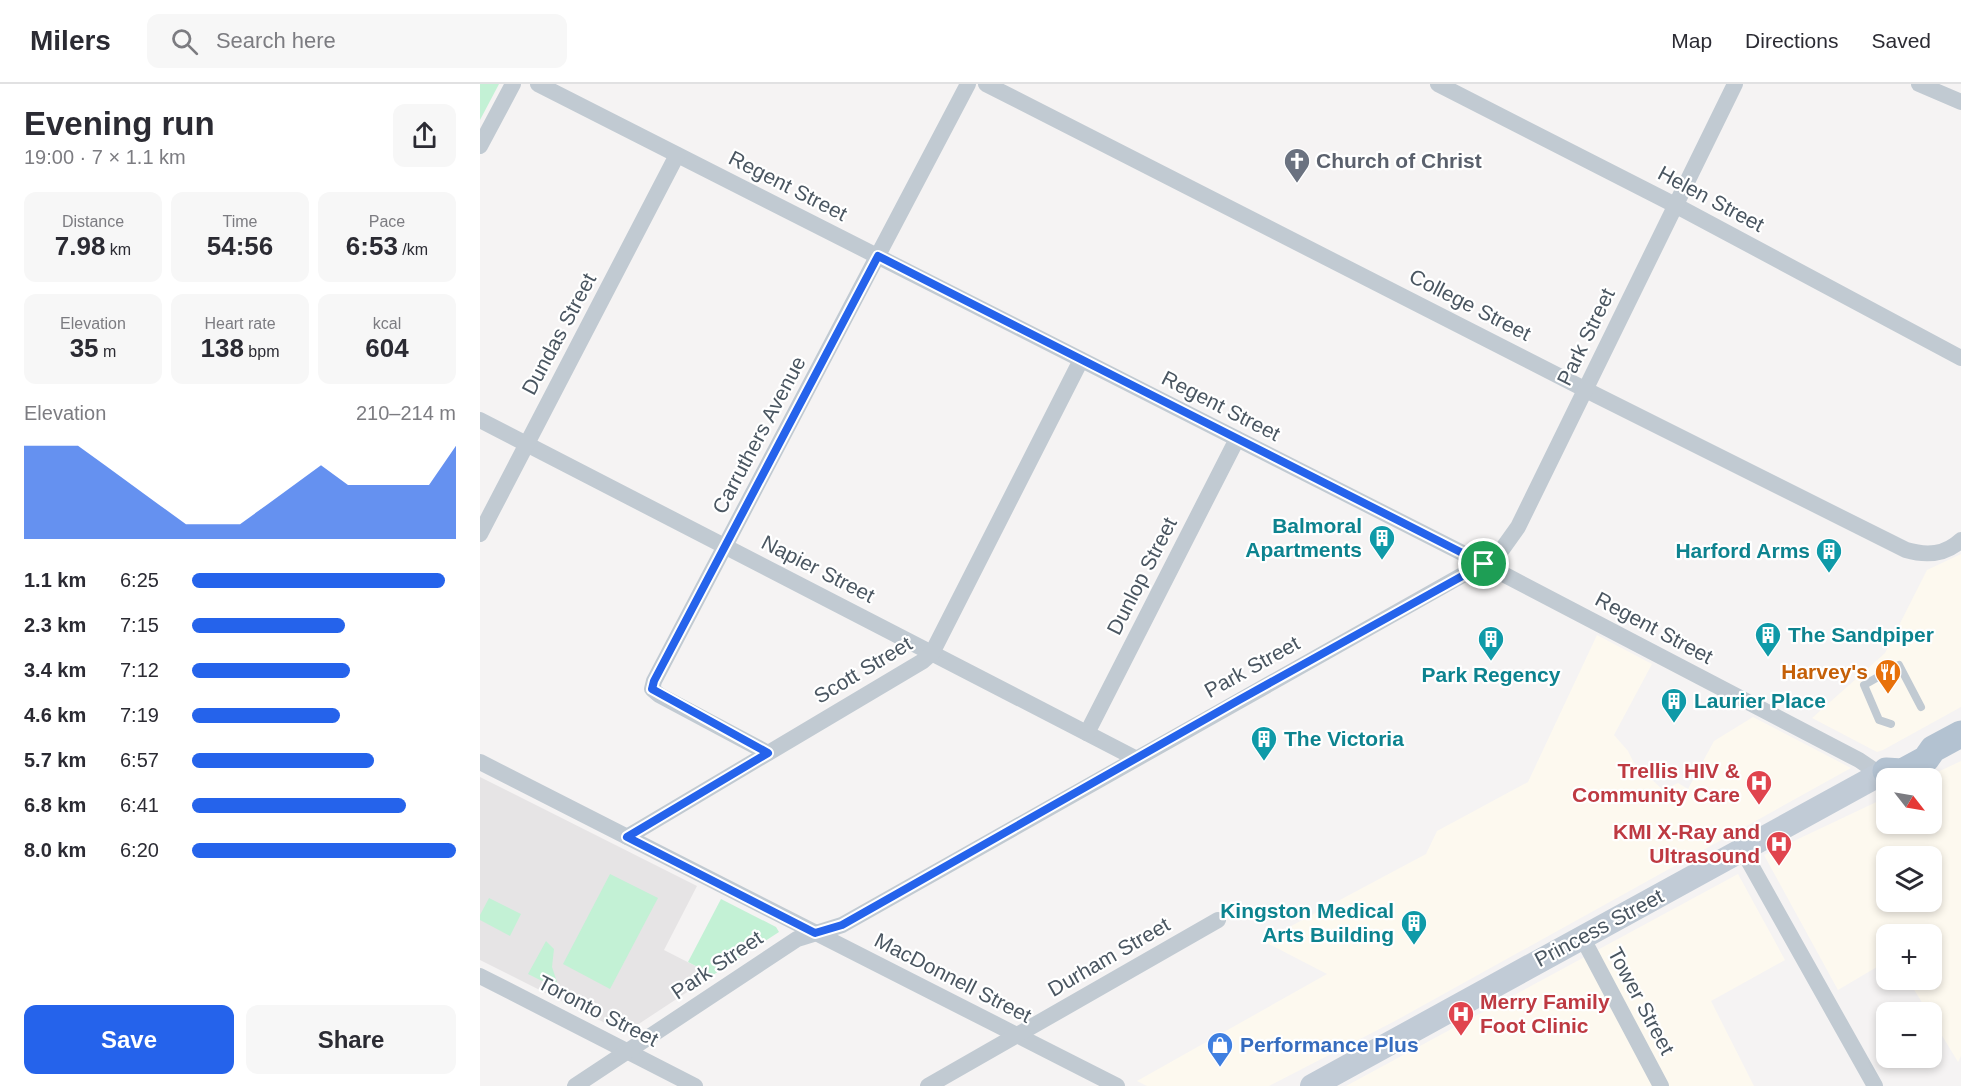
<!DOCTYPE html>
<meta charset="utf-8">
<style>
:root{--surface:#fff;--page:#f7f7f7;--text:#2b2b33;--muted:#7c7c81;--line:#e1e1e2;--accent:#2563eb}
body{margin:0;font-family:Helvetica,sans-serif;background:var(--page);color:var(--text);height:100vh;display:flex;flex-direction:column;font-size:22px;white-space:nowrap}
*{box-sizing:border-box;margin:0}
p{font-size:20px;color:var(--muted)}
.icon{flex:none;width:33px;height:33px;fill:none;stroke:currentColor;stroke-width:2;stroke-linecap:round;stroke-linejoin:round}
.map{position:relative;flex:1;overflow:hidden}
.details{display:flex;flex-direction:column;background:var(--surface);width:480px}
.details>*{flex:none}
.needle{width:39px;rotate:121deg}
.controls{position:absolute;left:1396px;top:684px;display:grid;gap:12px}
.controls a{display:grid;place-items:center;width:66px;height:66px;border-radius:12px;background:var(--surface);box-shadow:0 3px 9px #0003;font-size:30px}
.pin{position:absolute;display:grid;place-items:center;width:51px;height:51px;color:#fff;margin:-26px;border:3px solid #fff;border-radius:50%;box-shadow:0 2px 6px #0007}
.round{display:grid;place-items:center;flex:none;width:63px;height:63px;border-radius:12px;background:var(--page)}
.summary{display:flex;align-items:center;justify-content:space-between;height:102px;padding:0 24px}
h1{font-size:33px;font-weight:700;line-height:45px}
.figures{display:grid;grid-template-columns:repeat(3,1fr);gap:9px;height:102px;padding:6px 24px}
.figures div{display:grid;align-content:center;border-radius:12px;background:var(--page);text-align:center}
.figures b{font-size:26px;font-weight:700}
.figures small{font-size:16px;font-weight:400}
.figures p{font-size:16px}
.chart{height:168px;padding:12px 24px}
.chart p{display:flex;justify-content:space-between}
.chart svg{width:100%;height:108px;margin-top:6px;fill:var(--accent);opacity:.7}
.button{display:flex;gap:12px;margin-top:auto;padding:12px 24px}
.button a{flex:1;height:69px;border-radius:12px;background:var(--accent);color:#fff;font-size:24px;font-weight:700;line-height:69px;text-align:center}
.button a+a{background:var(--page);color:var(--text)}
ul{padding:0 24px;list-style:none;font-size:20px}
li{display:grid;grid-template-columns:96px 72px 1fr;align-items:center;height:45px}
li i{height:15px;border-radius:8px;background:var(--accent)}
header{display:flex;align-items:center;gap:36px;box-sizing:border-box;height:84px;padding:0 30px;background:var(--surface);border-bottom:2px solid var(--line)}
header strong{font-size:28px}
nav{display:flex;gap:33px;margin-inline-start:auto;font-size:21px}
.search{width:420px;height:54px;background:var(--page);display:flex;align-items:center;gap:15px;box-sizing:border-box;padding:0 21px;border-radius:12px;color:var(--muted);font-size:22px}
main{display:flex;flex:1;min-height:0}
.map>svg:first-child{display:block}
</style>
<header>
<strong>Milers</strong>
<div class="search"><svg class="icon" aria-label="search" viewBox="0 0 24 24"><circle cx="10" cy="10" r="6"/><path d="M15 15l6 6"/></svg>Search here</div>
<nav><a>Map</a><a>Directions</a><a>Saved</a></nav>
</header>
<main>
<section class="details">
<div class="summary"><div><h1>Evening run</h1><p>19:00 · 7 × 1.1 km</p></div><a class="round"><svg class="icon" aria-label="share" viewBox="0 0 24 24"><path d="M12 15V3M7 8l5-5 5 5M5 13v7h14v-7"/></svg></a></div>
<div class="figures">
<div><p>Distance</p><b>7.98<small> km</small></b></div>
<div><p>Time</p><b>54:56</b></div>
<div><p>Pace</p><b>6:53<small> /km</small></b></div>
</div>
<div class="figures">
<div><p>Elevation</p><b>35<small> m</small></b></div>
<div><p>Heart rate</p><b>138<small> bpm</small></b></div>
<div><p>kcal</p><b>604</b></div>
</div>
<div class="chart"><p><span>Elevation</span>210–214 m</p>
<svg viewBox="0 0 160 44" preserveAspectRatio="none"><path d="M0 44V6L10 6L20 6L30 14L40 22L50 30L60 38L70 38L80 38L90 30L100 22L110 14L120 22L130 22L140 22L150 22L160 6V44z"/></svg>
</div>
<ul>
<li><b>1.1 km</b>6:25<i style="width:96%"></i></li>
<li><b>2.3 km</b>7:15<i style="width:58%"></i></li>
<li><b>3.4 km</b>7:12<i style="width:60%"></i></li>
<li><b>4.6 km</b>7:19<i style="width:56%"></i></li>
<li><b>5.7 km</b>6:57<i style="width:69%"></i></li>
<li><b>6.8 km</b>6:41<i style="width:81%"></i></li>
<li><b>8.0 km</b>6:20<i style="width:100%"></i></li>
</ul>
<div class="button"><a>Save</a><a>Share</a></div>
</section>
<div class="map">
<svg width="1481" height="1002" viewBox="0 0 1481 1002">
<rect width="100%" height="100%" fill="#f5f3f3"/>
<g fill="#fdf9ef" fill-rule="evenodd">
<polygon points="1481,470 1481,623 1403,666 1397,668 1332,634 1405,569 1447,486"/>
<polygon points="1117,551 1172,580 1134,651 1148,667 1154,679 1183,706 1198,699 1208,705 1234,657 1273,633 1371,684 915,937 789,1002 667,1002 657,997 847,890 783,857 946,770 957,747 1048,698"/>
<path d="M1481,677V972L1478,978L1452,935V928H1448L1428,896H1452V850H1407V877L1358,906L1284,771L1407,713V740H1452V694H1445ZM1452,772V818H1407V772Z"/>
<polygon points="1258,790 1305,876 1231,917 1274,1002 866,1002"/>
</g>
<polygon fill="#e6e4e5" points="0,693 217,802 184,866 233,891 145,949 0,876"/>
<g fill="#c3f1d5">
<polygon points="0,0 19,0 0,36"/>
<polygon points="130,790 178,814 130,905 83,880"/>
<polygon points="9,814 41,830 30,852 0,836 0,831"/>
<polygon points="241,815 296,843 299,848 233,891 208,878"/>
<polygon points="66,857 74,865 72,883 77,898 74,903 48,890"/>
</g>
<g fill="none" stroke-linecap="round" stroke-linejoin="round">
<polyline stroke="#c1cad2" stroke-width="8" points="1411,640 1399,636 1384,601 1419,581 1441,623"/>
<g stroke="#c1cad2" stroke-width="16">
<polyline points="58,0 1004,480 1379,676 1401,691"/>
<path d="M506,0L1116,311L1426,466C1447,472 1465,471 1481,456"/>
<polyline points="958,0 1195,121 1481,274"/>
<polyline points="1439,0 1481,18"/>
<polyline points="0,62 33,0"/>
<polyline points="0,336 655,674"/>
<polyline points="0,450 197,71"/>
<polyline points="607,649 757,355"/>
<polyline points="288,669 179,611 172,605 174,597 488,0"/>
<polyline points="0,678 637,1002"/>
<polyline points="147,753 443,577 452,569 601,276"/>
<polyline points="1263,767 1395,1002"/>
<polyline points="1102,853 1181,1002"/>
<polyline points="0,892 215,1002"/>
<polyline points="95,1002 317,855 362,841 1018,471 1038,443 1255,0"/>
<polyline points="448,1002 738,836"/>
</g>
<polyline stroke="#c1cbd6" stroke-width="24" points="832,1002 1406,687"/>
<polyline stroke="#b3c2d1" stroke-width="27" points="1406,687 1422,688 1446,675 1453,665 1481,650"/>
</g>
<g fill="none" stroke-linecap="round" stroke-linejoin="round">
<g stroke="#fff" stroke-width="12">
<polygon id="route" points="398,172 1004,480 759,616 362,841 335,849 147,753 288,669 172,605 174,597"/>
</g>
<use href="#route" stroke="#2563eb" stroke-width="8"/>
</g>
<defs>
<g id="church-pin" transform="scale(1.35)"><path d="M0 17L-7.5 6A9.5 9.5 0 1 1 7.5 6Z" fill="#6b7280" stroke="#fff"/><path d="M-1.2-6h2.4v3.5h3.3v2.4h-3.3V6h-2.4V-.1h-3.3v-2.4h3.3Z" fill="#fff"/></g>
<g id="building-pin" transform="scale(1.35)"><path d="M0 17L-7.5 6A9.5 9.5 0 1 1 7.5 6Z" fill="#0f9aa8" stroke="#fff"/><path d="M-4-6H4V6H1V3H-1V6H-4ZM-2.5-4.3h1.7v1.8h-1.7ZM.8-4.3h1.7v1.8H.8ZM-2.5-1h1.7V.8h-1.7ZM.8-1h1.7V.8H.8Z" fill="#fff"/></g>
<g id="restaurant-pin" transform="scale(1.35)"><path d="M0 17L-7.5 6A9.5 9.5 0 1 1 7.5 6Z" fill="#e8710a" stroke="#fff"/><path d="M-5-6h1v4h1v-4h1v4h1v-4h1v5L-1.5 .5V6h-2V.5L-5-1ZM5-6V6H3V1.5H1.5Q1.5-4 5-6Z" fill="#fff"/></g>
<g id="hospital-pin" transform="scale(1.35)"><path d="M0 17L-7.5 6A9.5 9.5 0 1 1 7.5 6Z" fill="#e0444e" stroke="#fff"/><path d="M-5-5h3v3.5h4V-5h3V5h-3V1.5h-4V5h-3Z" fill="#fff"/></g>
<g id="shop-pin" transform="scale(1.35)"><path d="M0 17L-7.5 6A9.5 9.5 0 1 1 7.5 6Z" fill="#3f7fe0" stroke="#fff"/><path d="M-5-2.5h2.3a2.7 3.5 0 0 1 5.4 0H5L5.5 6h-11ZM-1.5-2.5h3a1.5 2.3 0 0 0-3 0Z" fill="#fff"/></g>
</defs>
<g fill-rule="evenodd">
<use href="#church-pin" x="817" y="77"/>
<use href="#building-pin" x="902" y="454"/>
<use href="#building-pin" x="1349" y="467"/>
<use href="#building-pin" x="1288" y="551"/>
<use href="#building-pin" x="1011" y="555"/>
<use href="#restaurant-pin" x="1408" y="588"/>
<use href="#building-pin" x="1194" y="617"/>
<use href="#building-pin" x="784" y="655"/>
<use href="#hospital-pin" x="1279" y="699"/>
<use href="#hospital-pin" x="1299" y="760"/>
<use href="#building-pin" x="934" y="839"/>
<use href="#hospital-pin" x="981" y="930"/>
<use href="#shop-pin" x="740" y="961"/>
</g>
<g text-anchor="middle" stroke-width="4.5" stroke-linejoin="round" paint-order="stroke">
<g font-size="21" font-weight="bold" fill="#5b616d" stroke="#fff" text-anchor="start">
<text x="836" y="84">Church of Christ</text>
</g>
<g font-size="21" fill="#4a5661" stroke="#fff">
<text transform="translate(308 102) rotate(27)" y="7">Regent Street</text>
<text transform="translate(1231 115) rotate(28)" y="7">Helen Street</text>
<text transform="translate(990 221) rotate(27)" y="7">College Street</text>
<text transform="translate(79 250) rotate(-62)" y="7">Dundas Street</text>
<text transform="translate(1106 253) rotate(-64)" y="7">Park Street</text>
<text transform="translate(741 322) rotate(27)" y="7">Regent Street</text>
<text transform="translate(279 351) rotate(-62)" y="7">Carruthers Avenue</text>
<text transform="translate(338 485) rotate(27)" y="7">Napier Street</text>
<text transform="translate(662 492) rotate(-63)" y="7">Dunlop Street</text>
<text transform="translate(1174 544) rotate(28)" y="7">Regent Street</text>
<text transform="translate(772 583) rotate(-29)" y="7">Park Street</text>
<text transform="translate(383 586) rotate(-31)" y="7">Scott Street</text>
<text transform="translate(1119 844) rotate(-28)" y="7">Princess Street</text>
<text transform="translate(629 873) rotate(-30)" y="7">Durham Street</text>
<text transform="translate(237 881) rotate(-34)" y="7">Park Street</text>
<text transform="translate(473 894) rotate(27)" y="7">MacDonnell Street</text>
<text transform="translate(1161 917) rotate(62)" y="7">Tower Street</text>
<text transform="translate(118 927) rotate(27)" y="7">Toronto Street</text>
</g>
<g font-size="21" font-weight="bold" fill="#0d838f" stroke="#fff" text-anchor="end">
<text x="882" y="449">Balmoral<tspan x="882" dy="24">Apartments</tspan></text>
<text x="1330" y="474">Harford Arms</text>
<text x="1308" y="558" text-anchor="start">The Sandpiper</text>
<text x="1011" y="598" text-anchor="middle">Park Regency</text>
<text x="1214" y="624" text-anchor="start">Laurier Place</text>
<text x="804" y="662" text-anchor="start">The Victoria</text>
<text x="914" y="834">Kingston Medical<tspan x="914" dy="24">Arts Building</tspan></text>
</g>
<g font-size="21" font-weight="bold" fill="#c56008" stroke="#fff" text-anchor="end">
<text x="1388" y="595">Harvey's</text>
</g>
<g font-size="21" font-weight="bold" fill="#be3a42" stroke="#fff" text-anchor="end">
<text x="1260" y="694">Trellis HIV &amp;<tspan x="1260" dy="24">Community Care</tspan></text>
<text x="1280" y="755">KMI X-Ray and<tspan x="1280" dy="24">Ultrasound</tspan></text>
<text x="1000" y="925" text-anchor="start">Merry Family<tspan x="1000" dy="24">Foot Clinic</tspan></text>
</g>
<g font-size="21" font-weight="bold" fill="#366cbe" stroke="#fff" text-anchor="start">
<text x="760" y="968">Performance Plus</text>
</g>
</g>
</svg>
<div class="controls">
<a><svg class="needle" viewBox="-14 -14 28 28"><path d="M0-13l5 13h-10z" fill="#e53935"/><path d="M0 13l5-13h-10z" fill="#7c7c81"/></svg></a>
<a><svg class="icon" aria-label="layers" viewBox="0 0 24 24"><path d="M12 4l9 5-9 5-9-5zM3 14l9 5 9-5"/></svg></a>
<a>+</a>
<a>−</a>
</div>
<div class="pin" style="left:1004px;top:480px;background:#1e9e55"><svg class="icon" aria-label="arrive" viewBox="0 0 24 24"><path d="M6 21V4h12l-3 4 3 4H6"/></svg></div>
</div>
</main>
